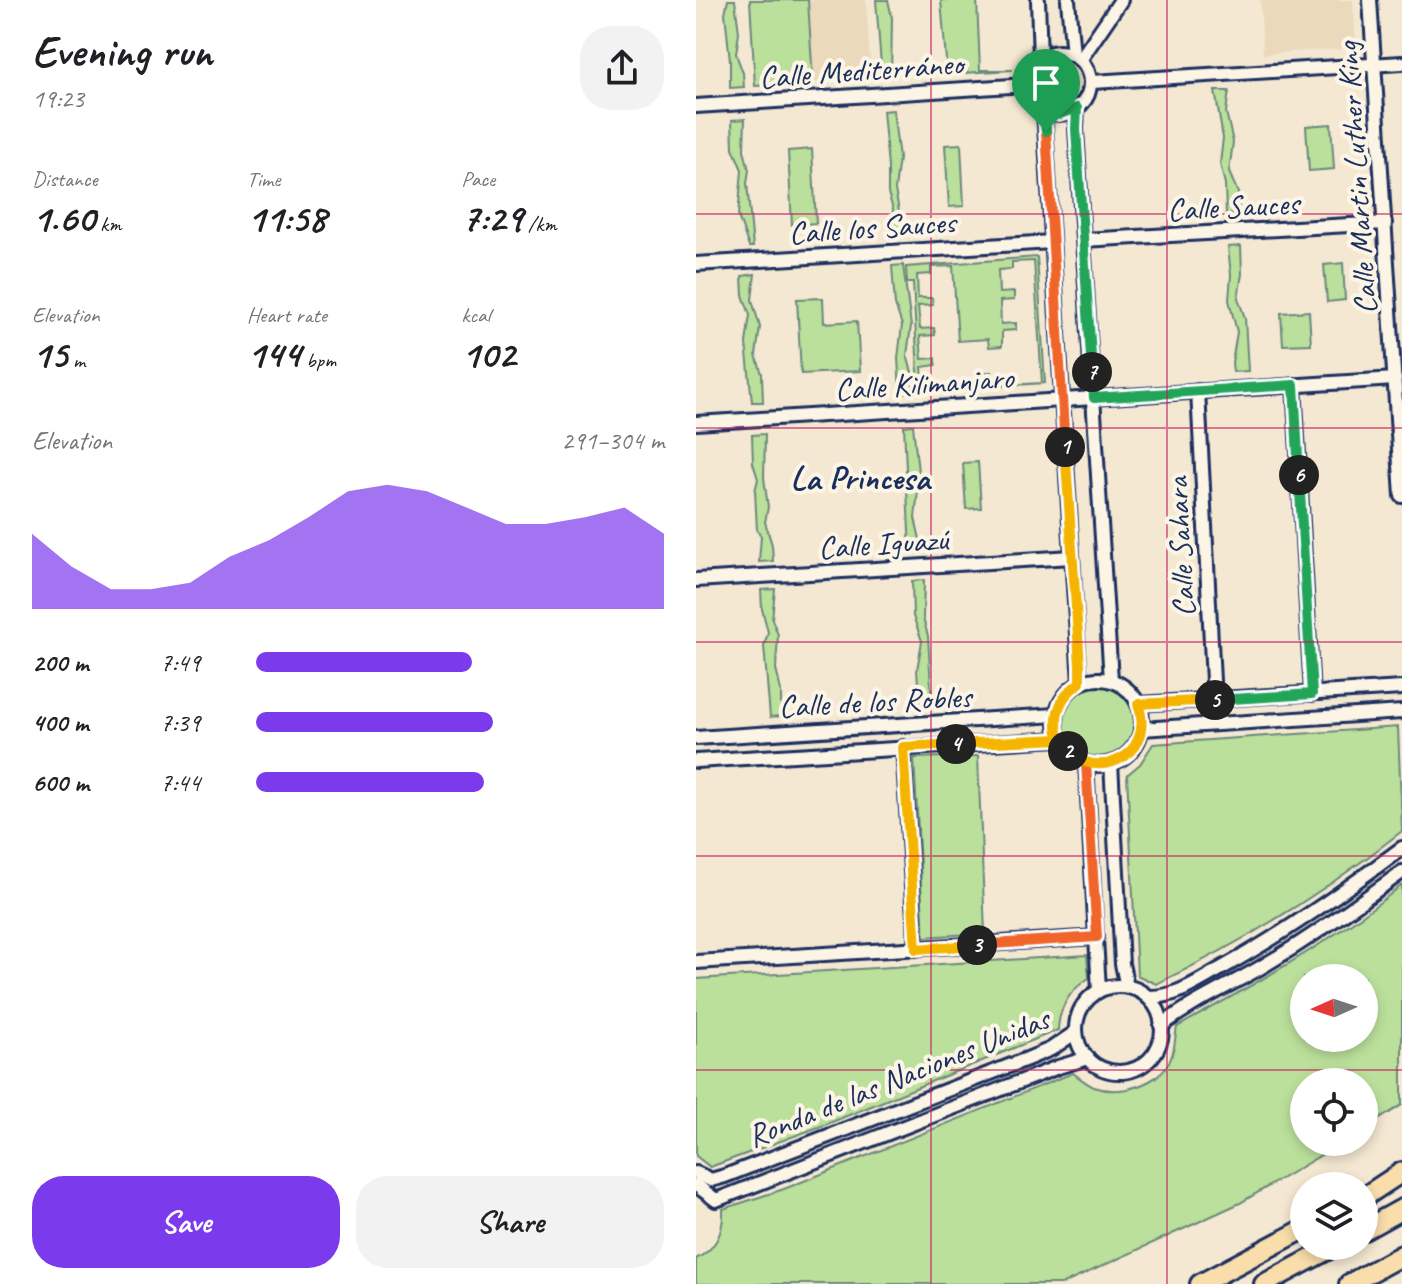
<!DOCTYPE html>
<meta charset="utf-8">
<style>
:root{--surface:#fff;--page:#f2f2f2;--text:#202124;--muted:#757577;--accent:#7c3aed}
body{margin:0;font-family:Caveat,sans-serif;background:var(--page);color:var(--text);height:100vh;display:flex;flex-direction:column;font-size:30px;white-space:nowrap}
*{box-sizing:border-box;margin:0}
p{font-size:26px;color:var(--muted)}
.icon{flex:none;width:44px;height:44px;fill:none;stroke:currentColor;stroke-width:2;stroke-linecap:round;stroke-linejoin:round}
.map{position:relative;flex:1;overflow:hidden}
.details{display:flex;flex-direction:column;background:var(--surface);width:696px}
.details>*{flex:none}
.needle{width:52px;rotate:267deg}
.buttons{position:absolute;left:594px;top:964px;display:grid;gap:16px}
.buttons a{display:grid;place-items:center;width:88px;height:88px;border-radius:50%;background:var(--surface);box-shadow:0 4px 12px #0003;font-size:40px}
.pin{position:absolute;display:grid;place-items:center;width:68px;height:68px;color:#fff;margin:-82px -34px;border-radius:50% 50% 50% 0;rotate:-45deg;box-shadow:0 0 8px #0007}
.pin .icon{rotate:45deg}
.km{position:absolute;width:40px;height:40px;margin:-20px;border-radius:50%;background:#222;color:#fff;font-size:22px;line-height:40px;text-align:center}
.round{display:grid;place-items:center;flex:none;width:84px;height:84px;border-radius:32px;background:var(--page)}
.overview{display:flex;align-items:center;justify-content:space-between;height:136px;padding:0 32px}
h1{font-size:44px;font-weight:700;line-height:60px}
.stats{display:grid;grid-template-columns:repeat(3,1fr);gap:12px;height:136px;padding:8px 32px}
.stats div{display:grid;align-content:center}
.stats b{font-size:40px;font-weight:700}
.stats small{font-size:22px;font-weight:400}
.stats p{font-size:22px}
.chart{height:224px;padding:16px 32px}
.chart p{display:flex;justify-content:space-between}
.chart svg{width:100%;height:144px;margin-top:8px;fill:var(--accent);opacity:.7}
.action{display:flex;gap:16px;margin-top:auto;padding:16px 32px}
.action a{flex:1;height:92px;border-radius:32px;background:var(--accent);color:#fff;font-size:32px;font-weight:700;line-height:92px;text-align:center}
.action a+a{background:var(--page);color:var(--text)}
ul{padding:0 32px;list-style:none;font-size:26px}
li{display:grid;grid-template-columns:128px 96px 1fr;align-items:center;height:60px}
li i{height:20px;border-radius:10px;background:var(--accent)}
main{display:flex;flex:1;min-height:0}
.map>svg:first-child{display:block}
</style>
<main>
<section class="details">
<div class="overview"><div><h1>Evening run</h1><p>19:23</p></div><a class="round"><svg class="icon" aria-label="share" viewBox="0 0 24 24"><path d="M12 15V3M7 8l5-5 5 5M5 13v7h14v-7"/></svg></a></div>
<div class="stats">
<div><p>Distance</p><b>1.60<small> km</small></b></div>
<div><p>Time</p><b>11:58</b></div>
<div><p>Pace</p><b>7:29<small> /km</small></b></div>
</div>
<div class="stats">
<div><p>Elevation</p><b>15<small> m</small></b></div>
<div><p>Heart rate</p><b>144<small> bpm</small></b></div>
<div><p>kcal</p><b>102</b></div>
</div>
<div class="chart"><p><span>Elevation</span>291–304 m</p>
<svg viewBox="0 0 160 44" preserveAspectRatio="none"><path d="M0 44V21L10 31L20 38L30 38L40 36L50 28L60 23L70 16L80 8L90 6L100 8L110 13L120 18L130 18L140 16L150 13L160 21V44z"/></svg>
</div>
<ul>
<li><b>200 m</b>7:49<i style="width:53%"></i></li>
<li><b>400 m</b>7:39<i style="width:58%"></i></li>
<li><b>600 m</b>7:44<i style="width:56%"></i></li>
</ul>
<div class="action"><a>Save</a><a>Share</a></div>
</section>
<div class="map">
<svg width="706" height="1284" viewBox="0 0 706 1284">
<rect width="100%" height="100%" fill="#f4e8d2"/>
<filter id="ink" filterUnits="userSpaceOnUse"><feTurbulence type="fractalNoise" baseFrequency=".0125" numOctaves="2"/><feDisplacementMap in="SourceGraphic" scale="16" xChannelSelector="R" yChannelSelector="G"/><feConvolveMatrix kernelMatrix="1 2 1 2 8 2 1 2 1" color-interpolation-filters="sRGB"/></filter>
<g filter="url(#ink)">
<g fill="#ebd9bc">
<polygon points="112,0 170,0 175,79 117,82"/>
<polygon points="564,0 657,0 660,48 567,54"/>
</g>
<g fill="#bbe09b" stroke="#6b887c" stroke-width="2" fill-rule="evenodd">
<polygon points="32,0 39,0 43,33 40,54 47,73 48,87 34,88 34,61 29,13"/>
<polygon points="54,0 112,0 117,82 59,86"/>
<polygon points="180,0 192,0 196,18 195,78 186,78"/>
<polygon points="245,0 281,0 284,70 317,70 249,74 251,72"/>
<polygon points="519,91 533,91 530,112 537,142 533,172 542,193 543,214 530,214 529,184 524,164 527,138"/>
<polygon points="197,110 203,158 199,190 208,237 195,238 197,209 192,193 192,167 187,111"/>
<polygon points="49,119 48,150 53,170 51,183 57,247 53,247 42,216 46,170 37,148 36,120"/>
<polygon points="635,124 638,169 613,171 610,126"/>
<polygon points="265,144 268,206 253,207 249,145"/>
<polygon points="116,149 120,223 96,225 92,151"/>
<polygon points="545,246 546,274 542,298 549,318 552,371 537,372 536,363 541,332 533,300 535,275 532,247"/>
<path d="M341,257L349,383L223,391L217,283H211L210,267ZM338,261L346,383L309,385V380L297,381L296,372L282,373V381L264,383V388L228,390L226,367L240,365V358L226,359L224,336L239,335L238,328L224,329L222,306L237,305L236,298H222L221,275L235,274V267L257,266L262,341L292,339L293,347L306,346V331L320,330V323L305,324L304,301L318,300V292L303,293L302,270L316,269V262Z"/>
<polygon points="647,263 649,300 631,302 628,265"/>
<polygon points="207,265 215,326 211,355 216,372 217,392 204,393 202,358 206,325 199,305 196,266"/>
<polygon points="59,274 56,300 64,327 60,355 66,374 67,402 56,402 50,343 54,315 47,295 46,276"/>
<polygon points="127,298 128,323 161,321 164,371 105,374 101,299"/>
<polygon points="613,311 615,344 587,345 585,313"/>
<polygon points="217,425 223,481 219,518 227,552 214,553 208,426"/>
<polygon points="69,434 68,478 72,507 69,522 76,545 77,561 63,562 65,536 61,530 59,491 62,479 57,463 56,435"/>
<polygon points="282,462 285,508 270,509 267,463"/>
<polygon points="228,580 227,618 232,636 236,706 224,708 221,670 226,641 217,616 216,581"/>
<polygon points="79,589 76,619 82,635 80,669 85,691 85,716 74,717 68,646 72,632 66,609 65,590"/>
<circle cx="402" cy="721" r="36"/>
<path d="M702,727L706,831C629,892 548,942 460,984L441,975L431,775L444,764L457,744Z"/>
<polygon points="282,756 289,933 228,937 218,758"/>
<path d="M706,885V1105L668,1129V1082H608V1142H647L544,1203L367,1284H0V1259C20,1249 28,1231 27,1209L88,1189L377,1073C384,1078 391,1084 398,1087C424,1096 464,1085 475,1058C479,1049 479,1036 481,1027C559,984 637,941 706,885ZM668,978V1038H608V978Z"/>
<path d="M391,955L393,978C374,990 363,1007 362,1030L131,1124L14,1167L0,1156V979Z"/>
</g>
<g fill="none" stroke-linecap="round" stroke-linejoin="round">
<g stroke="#1b2f5e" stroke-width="18">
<g id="minor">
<polyline points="342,0 344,59"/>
<polyline points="372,0 377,55"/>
<polyline points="674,0 706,496"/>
<circle cx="363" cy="83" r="31"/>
<polyline points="384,60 425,0"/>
<polyline points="396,82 706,63"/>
<polyline points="0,106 332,85"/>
<polyline points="381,108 380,129 415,680"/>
<polyline points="348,110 384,683"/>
<polyline points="387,240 689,223"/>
<polyline points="0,264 356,242"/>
<polyline points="598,385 616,694"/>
<polyline points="502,391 518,700"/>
<polyline points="0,423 699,379"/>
<polyline points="0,580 376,557"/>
<circle cx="403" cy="722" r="43"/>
<polyline points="442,704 706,688"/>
<polyline points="445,729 706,712"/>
<polyline points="0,738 360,715"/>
<polyline points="207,747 220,949"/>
<polyline points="0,761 363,739"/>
<polyline points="390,763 403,990"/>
<polyline points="415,763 426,964 431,987"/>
<polyline points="0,962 401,937"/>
<circle cx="423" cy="1029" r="43"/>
<path d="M452,997C480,998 502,981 526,968C589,933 648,891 706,848"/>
<path d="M465,1026C495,1003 529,988 562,969C612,940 659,906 706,872"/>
<polyline points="0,1173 15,1180 29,1176 331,1059 355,1049 380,1032"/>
<polyline points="0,1185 20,1200 362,1067 392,1058"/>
</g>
</g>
<g stroke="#1b2f5e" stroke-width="24">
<g id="highway">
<polyline points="668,1197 706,1172"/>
<polyline points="668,1230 706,1209"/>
<polyline points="504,1284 608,1229"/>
<polyline points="568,1284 639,1246"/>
<polyline points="653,1284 706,1255"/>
</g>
</g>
<use href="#minor" stroke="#fcf5e5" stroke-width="12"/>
<use href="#highway" stroke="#f9deab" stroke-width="18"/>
</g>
</g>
<g fill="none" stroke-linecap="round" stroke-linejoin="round" filter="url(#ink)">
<g stroke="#fff" stroke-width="16">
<polyline id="split-1" points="350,131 369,447"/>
</g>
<g stroke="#fff" stroke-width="16">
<path id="split-2" d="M369,447L384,665V683C359,699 353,728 372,751"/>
</g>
<g stroke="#fff" stroke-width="16">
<polyline id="split-3" points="281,945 401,937 390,763 372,751"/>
</g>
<g stroke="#fff" stroke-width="16">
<polyline id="split-4" points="260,744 207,747 220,949 281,945"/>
</g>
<g stroke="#fff" stroke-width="16">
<path id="split-5" d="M260,744L363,739C392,789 462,758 442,704L519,700"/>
</g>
<g stroke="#fff" stroke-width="16">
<polyline id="split-6" points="519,700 616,694 603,475"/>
</g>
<g stroke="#fff" stroke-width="16">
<polyline id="split-7" points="396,372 398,398 598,385 603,475"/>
</g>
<g stroke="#fff" stroke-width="16">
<polyline id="split-8" points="350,131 348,110 363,114 381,108 380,129 396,372"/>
</g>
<use href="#split-1" stroke="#f0652b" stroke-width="10"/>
<use href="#split-2" stroke="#f5b400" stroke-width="10"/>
<use href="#split-3" stroke="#f0652b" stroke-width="10"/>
<use href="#split-4" stroke="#f5b400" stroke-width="10"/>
<use href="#split-5" stroke="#f5b400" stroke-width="10"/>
<use href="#split-6" stroke="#22a559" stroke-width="10"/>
<use href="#split-7" stroke="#22a559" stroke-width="10"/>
<use href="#split-8" stroke="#22a559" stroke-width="10"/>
</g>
<path fill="none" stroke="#c2185b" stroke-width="2" stroke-opacity="0.55" d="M235,0V1284M471,0V1284M0,214H706M0,428H706M0,642H706M0,856H706M0,1070H706"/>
<g text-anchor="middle" stroke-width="8" stroke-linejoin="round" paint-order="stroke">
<g font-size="32" fill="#1b2f5e" stroke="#fcf5e5">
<text transform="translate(165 70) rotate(-4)" y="11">Calle Mediterráneo</text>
<text transform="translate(660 178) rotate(-94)" y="11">Calle Martin Luther King</text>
<text transform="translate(537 206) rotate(-3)" y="11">Calle Sauces</text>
<text transform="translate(176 227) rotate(-4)" y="11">Calle los Sauces</text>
<text transform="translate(228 383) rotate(-4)" y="11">Calle Kilimanjaro</text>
<text transform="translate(187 543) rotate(-4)" y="11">Calle Iguazú</text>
<text transform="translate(484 547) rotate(-93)" y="11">Calle Sahara</text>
<text transform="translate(179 701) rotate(-3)" y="11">Calle de los Robles</text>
<text transform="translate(202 1077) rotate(-22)" y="11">Ronda de las Naciones Unidas</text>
</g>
<g font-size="34" font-weight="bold" fill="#1b2f5e" stroke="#fcf5e5">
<text x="164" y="489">La Princesa</text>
</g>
</g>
</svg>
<div class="buttons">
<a><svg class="needle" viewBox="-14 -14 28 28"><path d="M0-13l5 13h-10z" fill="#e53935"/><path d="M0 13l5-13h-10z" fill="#757577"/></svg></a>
<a><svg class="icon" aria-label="locate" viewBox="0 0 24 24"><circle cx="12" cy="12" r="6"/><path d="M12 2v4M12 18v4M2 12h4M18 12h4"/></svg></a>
<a><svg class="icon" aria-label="layers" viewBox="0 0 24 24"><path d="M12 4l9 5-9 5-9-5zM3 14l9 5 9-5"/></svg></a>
</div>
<div class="pin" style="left:350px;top:131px;background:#1e9e55"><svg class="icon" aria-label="arrive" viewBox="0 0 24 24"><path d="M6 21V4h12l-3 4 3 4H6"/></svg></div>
<b class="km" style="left:369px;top:447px">1</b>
<b class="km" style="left:372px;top:751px">2</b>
<b class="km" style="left:281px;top:945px">3</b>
<b class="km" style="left:260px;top:744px">4</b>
<b class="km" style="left:519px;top:700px">5</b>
<b class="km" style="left:603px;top:475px">6</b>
<b class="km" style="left:396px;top:372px">7</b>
</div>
</main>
